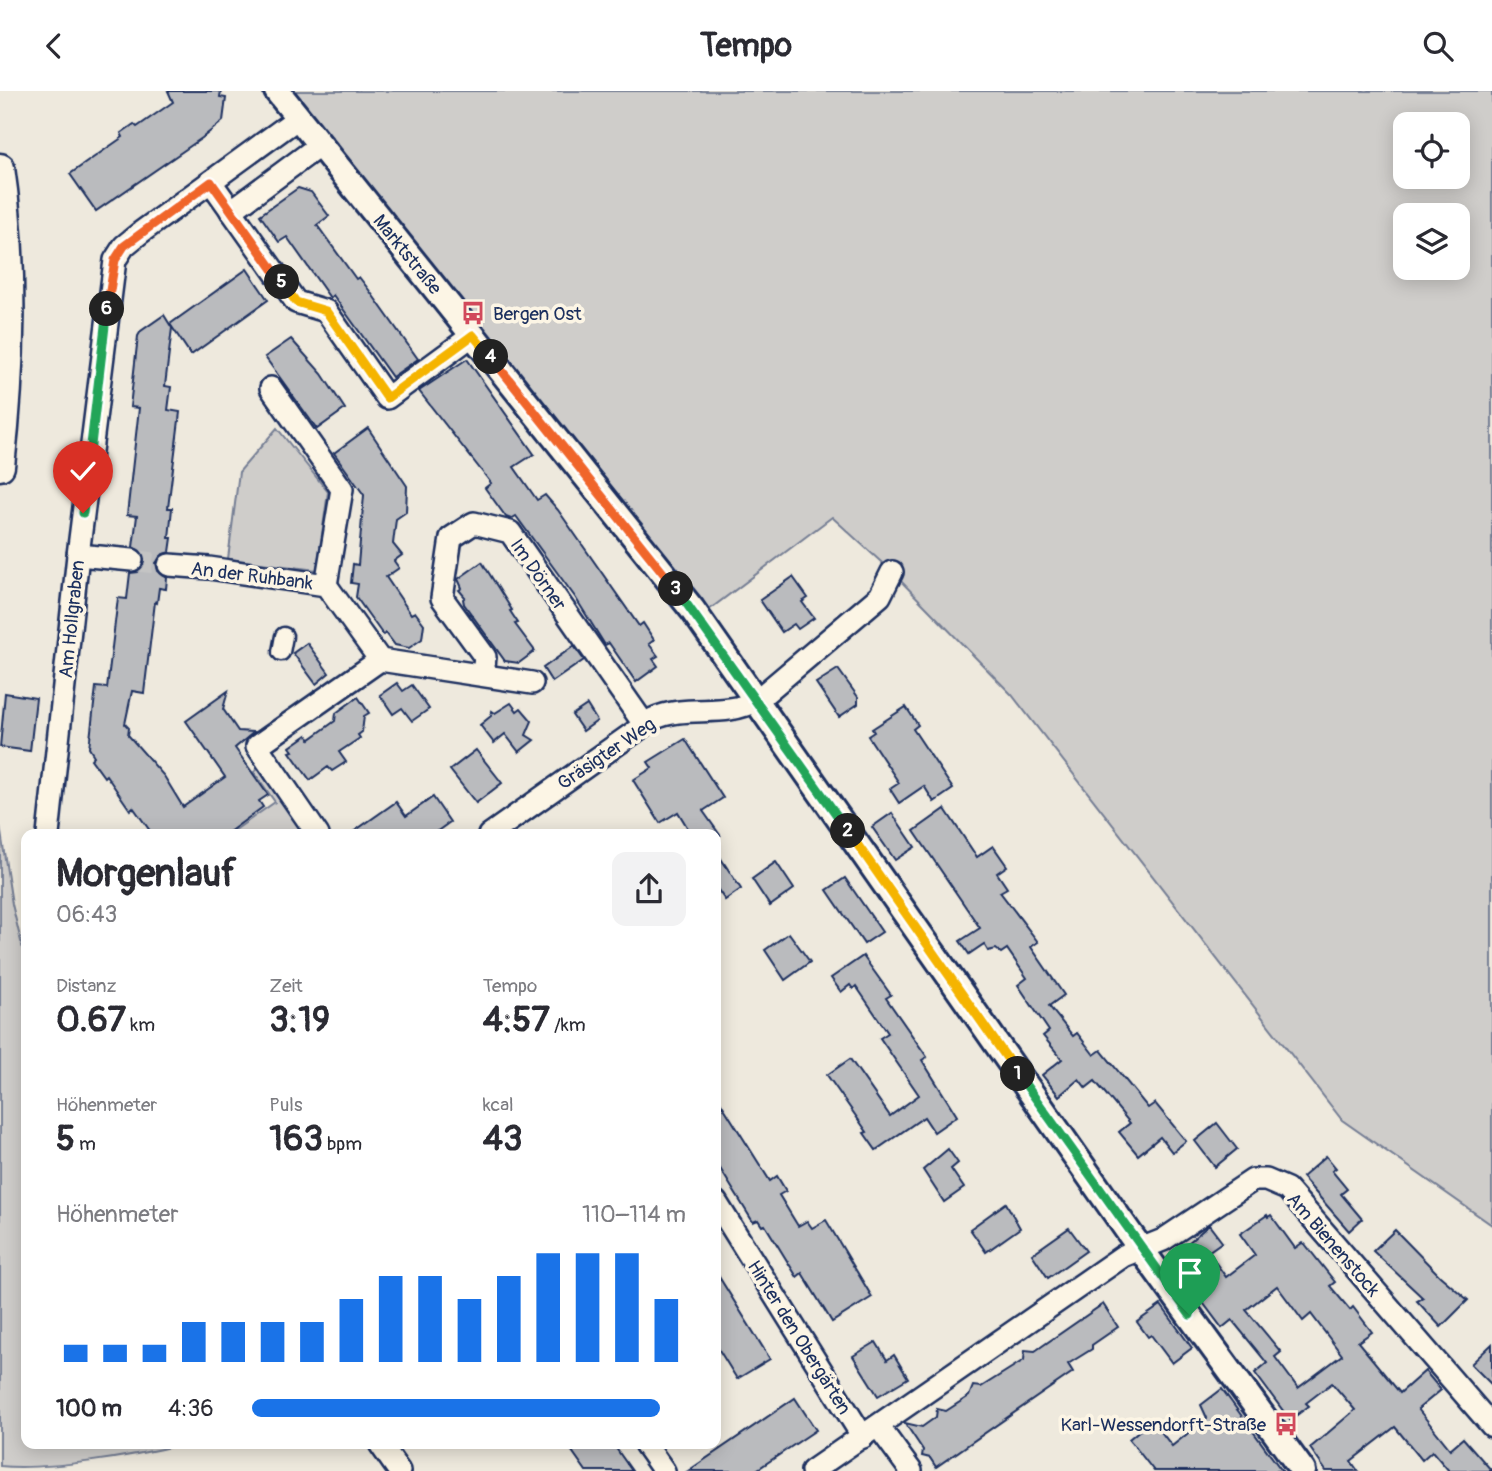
<!DOCTYPE html>
<html lang="de">
<meta charset="utf-8">
<style>
:root{--surface:#fff;--page:#f2f2f3;--text:#2b2b33;--muted:#7c7c81;--accent:#1a73e8}
body{margin:0;font-family:Pangolin,sans-serif;background:var(--page);color:var(--text);height:100vh;display:flex;flex-direction:column;font-size:26px;white-space:nowrap}
*{box-sizing:border-box;margin:0}
p{font-size:23px;color:var(--muted)}
.icon{flex:none;width:38px;height:38px;fill:none;stroke:currentColor;stroke-width:2;stroke-linecap:round;stroke-linejoin:round}
.map{position:relative;flex:1;overflow:hidden}
.drawer{position:absolute;left:21px;top:738px;width:700px;height:620px;display:flex;flex-direction:column;background:var(--surface);border-radius:14px;box-shadow:0 4px 18px #0003}
.drawer>*{flex:none}
.buttons{position:absolute;left:1393px;top:21px;display:grid;gap:14px}
.buttons a{display:grid;place-items:center;width:77px;height:77px;border-radius:14px;background:var(--surface);box-shadow:0 4px 18px #0003;font-size:35px}
.pin{position:absolute;display:grid;place-items:center;width:60px;height:60px;color:#fff;margin:-72px -30px;border-radius:50% 50% 50% 0;rotate:-45deg;box-shadow:0 0 7px #0007}
.pin .icon{rotate:45deg}
.km{position:absolute;width:35px;height:35px;margin:-18px;border-radius:50%;background:#222;color:#fff;font-size:19px;line-height:35px;text-align:center}
.round{display:grid;place-items:center;flex:none;width:74px;height:74px;border-radius:14px;background:var(--page)}
.overview{display:flex;align-items:center;justify-content:space-between;height:119px;padding:0 35px}
h1{font-size:38px;font-weight:700;line-height:52px}
.figures{display:grid;grid-template-columns:repeat(3,1fr);gap:10px;height:119px;padding:7px 35px}
.figures div{display:grid;align-content:center}
.figures b{font-size:35px;font-weight:700}
.figures small{font-size:19px;font-weight:400}
.figures p{font-size:19px}
.chart{height:196px;padding:14px 35px}
.chart p{display:flex;justify-content:space-between}
.chart svg{width:100%;height:126px;margin-top:7px;stroke:var(--accent);stroke-width:6}
ul{padding:0 35px;list-style:none;font-size:23px}
li{display:grid;grid-template-columns:112px 84px 1fr;align-items:center;height:52px}
li i{height:18px;border-radius:9px;background:var(--accent)}
header{display:flex;justify-content:space-between;align-items:center;height:91px;padding:0 35px;background:var(--surface);font-size:32px;font-weight:700}
.map>svg:first-child{display:block}
</style>
<header><svg class="icon" aria-label="back" viewBox="0 0 24 24"><path d="M15 5l-7 7 7 7"/></svg>Tempo<svg class="icon" aria-label="search" viewBox="0 0 24 24"><circle cx="10" cy="10" r="6"/><path d="M15 15l6 6"/></svg></header>
<div class="map">
<svg width="1492" height="1380" viewBox="0 0 1492 1380">
<rect width="100%" height="100%" fill="#eee9dd"/>
<filter id="ink" filterUnits="userSpaceOnUse"><feTurbulence type="fractalNoise" baseFrequency=".0143" numOctaves="2"/><feDisplacementMap in="SourceGraphic" scale="14" xChannelSelector="R" yChannelSelector="G"/><feConvolveMatrix kernelMatrix="1 2 1 2 8 2 1 2 1" color-interpolation-filters="sRGB"/></filter>
<g filter="url(#ink)">
<g fill="#cfcdca" stroke="#757e94" stroke-width="2" fill-rule="evenodd">
<path d="M277,0H1492V1134L1342,1029L1012,604L892,481L832,426L706,521ZM1405,33H1458V86H1405ZM1405,124H1458V177H1405Z"/>
<polygon points="277,337 328,401 317,479 228,468 239,381"/>
<polygon points="264,674 312,744 228,744 275,711 254,681"/>
<path d="M0,735L12,813L26,871V1353H182C136,1365 44,1380 0,1375Z"/>
</g>
<g fill="#babbbe" stroke="#1b2f5e" stroke-width="2" fill-rule="evenodd">
<polygon points="168,0 221,0 220,6 226,7 223,30 202,47 96,120 70,83 123,46 121,42 134,33 137,36 173,11"/>
<polygon points="298,97 311,101 329,125 317,134 356,188 359,186 369,199 418,268 392,286 333,204 330,207 287,146 279,151 260,124"/>
<polygon points="247,178 268,209 191,264 170,233"/>
<polygon points="164,224 172,237 165,295 171,296 168,319 180,321 168,417 172,417 169,447 172,447 170,461 163,463 156,472 158,480 167,487 166,498 159,497 157,512 155,511 144,602 132,600 125,633 129,637 128,644 164,685 183,716 225,686 186,630 228,600 223,618 238,640 254,641 235,657 268,704 259,710 263,716 225,744 153,744 133,716 130,719 106,684 104,686 91,668 94,665 89,657 96,596 107,597 118,507 127,508 130,482 138,481 145,471 144,463 133,456 137,425 127,424 139,317 130,316 138,245 141,240"/>
<polygon points="291,248 322,283 345,318 317,338 265,266"/>
<polygon points="467,268 534,363 514,376 537,409 545,404 558,419 639,535 643,532 654,549 649,553 658,565 653,568 658,575 636,591 609,552 605,554 575,506 516,425 511,428 506,426 485,397 491,392 419,300"/>
<polygon points="368,337 407,395 406,421 396,428 393,453 402,464 394,470 399,477 386,486 411,523 415,521 424,533 422,548 409,557 395,554 386,542 383,544 356,506 358,493 351,492 353,473 358,474 364,404 334,362"/>
<polygon points="482,471 512,519 510,520 518,532 515,533 535,560 519,572 505,570 464,513 463,508 465,506 459,499 462,497 458,488"/>
<polygon points="793,486 808,507 802,511 814,527 798,538 794,533 782,541 760,509"/>
<polygon points="307,552 329,582 316,593 293,562"/>
<polygon points="574,555 584,569 552,591 543,577"/>
<polygon points="838,578 858,606 858,613 839,626 816,592"/>
<polygon points="397,592 403,600 412,594 429,618 412,630 402,617 393,623 380,604"/>
<polygon points="5,602 36,607 30,660 0,656"/>
<polygon points="358,606 369,622 364,625 362,641 358,644 360,647 339,661 346,671 332,680 328,676 310,689 290,661 293,660 290,656 307,644 310,648 335,630 336,622"/>
<polygon points="511,612 517,620 521,617 532,630 526,644 534,649 519,661 505,643 494,652 480,634 491,625 492,620 495,622"/>
<polygon points="587,614 597,630 583,640 572,624"/>
<polygon points="906,616 918,634 913,638 953,698 934,711 924,695 899,712 890,698 899,692 868,645 874,641 872,638"/>
<polygon points="685,648 723,707 703,720 720,744 692,744 678,721 660,732 633,689 652,677 648,671"/>
<polygon points="476,659 502,692 476,712 450,679"/>
<polygon points="433,706 450,731 432,744 349,744 396,711 406,725"/>
<polygon points="945,718 977,766 993,755 1007,775 997,782 1007,797 1000,801 1038,851 1031,856 1064,904 1049,915 1073,945 1077,942 1094,964 1101,959 1148,1017 1155,1012 1186,1050 1172,1061 1160,1046 1138,1064 1119,1041 1130,1032 1095,990 1086,997 1079,988 1059,1005 1042,984 1062,968 1043,945 1049,940 1018,894 1027,887 1007,858 1001,862 996,858 988,860 984,853 969,863 960,850 980,837 914,740"/>
<polygon points="892,722 915,756 895,769 872,736"/>
<polygon points="716,760 741,798 725,809 716,796"/>
<polygon points="776,771 794,798 770,815 752,788"/>
<polygon points="845,787 882,841 864,853 827,799"/>
<polygon points="789,842 810,871 785,889 765,859"/>
<polygon points="863,865 891,904 886,907 927,966 922,969 957,1025 934,1041 924,1026 876,1059 864,1042 867,1041 827,984 850,968 890,1025 919,1004 880,947 888,942 856,895 853,898 850,894 841,901 831,887"/>
<polygon points="716,1004 770,1090 777,1085 786,1100 779,1104 798,1135 807,1130 812,1137 826,1129 872,1206 832,1231 802,1182 797,1186 765,1134 762,1135 758,1129 753,1131 716,1071"/>
<polygon points="1217,1032 1237,1058 1215,1076 1195,1050"/>
<polygon points="948,1058 958,1072 951,1078 964,1097 944,1111 923,1079"/>
<polygon points="1326,1065 1336,1077 1332,1080 1347,1098 1341,1103 1362,1128 1349,1140 1302,1086"/>
<polygon points="1006,1112 1020,1137 986,1161 970,1138"/>
<path d="M1267,1124L1268,1126L1271,1124L1295,1157L1302,1152L1305,1153L1335,1191L1330,1195L1350,1219L1353,1216L1372,1241L1358,1251L1400,1302L1425,1280L1441,1299L1418,1318L1450,1358L1463,1347L1492,1380H1449L1432,1360L1422,1369L1395,1336L1351,1370L1358,1380H1326L1310,1357L1355,1319L1332,1292L1306,1312L1309,1315L1290,1329L1255,1282L1267,1272L1232,1229L1222,1237L1183,1185L1190,1179L1182,1167L1184,1165L1180,1159L1209,1134L1222,1151L1208,1161L1226,1186L1255,1164L1240,1143ZM1277,1195L1303,1230L1311,1223L1342,1264L1298,1297L1275,1266L1281,1261L1246,1219Z"/>
<polygon points="1069,1137 1086,1160 1048,1187 1032,1163"/>
<polygon points="1395,1139 1440,1185 1468,1209 1441,1236 1417,1210 1423,1207 1373,1160"/>
<polygon points="716,1181 770,1268 737,1288 716,1254"/>
<polygon points="1103,1213 1118,1236 1092,1254 1092,1258 1068,1273 1073,1281 936,1376 930,1367 922,1365 923,1359 905,1332 922,1336 936,1326 937,1318 946,1320 969,1305 973,1295 981,1296 1024,1269 1025,1259 1035,1260"/>
<polygon points="1161,1214 1192,1257 1172,1272 1151,1244 1148,1246 1137,1231"/>
<polygon points="876,1251 887,1269 894,1264 908,1287 878,1305 853,1265"/>
<polygon points="1492,1253 1492,1294 1471,1273"/>
<polygon points="1222,1298 1282,1380 1154,1380 1129,1348 1152,1329 1172,1355 1207,1327 1201,1314"/>
<polygon points="795,1307 816,1339 755,1380 688,1380"/>
<polygon points="567,1353 613,1353 632,1380 586,1380"/>
</g>
<g fill="none" stroke-linecap="round" stroke-linejoin="round">
<polyline stroke="#c4c4c4" stroke-width="21" stroke-dasharray="21 10" stroke-linecap="butt" points="132,469 169,474"/>
<g stroke="#1b2f5e" stroke-width="21">
<polyline id="pedestrian" points="281,561 284,545"/>
</g>
<g stroke="#1b2f5e" stroke-width="26">
<g id="minor">
<polyline points="211,91 296,211 326,220 387,307 473,244"/>
<polyline points="231,120 320,54"/>
<polyline points="271,297 342,398 326,494"/>
<polyline points="78,464 132,469"/>
<polyline points="169,474 209,477 326,494 380,569 532,592"/>
<polyline points="483,584 485,566 442,507 451,447 474,432 510,441 644,633"/>
<polyline points="48,744 78,464 115,169 124,155 140,142 298,27"/>
<polyline points="318,744 257,655 380,569"/>
<path d="M489,744L653,628C687,612 724,628 757,609L880,505L892,481"/>
<polyline points="716,1111 863,1346"/>
<polyline points="878,1335 911,1380"/>
<polyline points="380,1353 399,1380"/>
<polyline points="645,1353 664,1380"/>
<polyline points="812,1380 1123,1165 1163,1149 1253,1089 1266,1089 1287,1098 1492,1335"/>
</g>
</g>
<g stroke="#1b2f5e" stroke-width="30">
<polyline id="tertiary" points="277,0 692,518 1130,1143 1303,1380"/>
</g>
<g stroke="#1b2f5e" stroke-width="33">
<path id="secondary" d="M0,77C14,171 11,281 0,375"/>
</g>
<use href="#pedestrian" stroke="#fcf5e5" stroke-width="16"/>
<use href="#minor" stroke="#fcf5e5" stroke-width="21"/>
<use href="#tertiary" stroke="#fcf5e5" stroke-width="24"/>
<use href="#secondary" stroke="#fcf5e5" stroke-width="28"/>
</g>
</g>
<g fill="none" stroke-linecap="round" stroke-linejoin="round" filter="url(#ink)">
<g stroke="#fff" stroke-width="14">
<polyline id="split-1" points="1018,983 1190,1224"/>
</g>
<g stroke="#fff" stroke-width="14">
<polyline id="split-2" points="848,740 1018,983"/>
</g>
<g stroke="#fff" stroke-width="14">
<polyline id="split-3" points="676,498 848,740"/>
</g>
<g stroke="#fff" stroke-width="14">
<polyline id="split-4" points="491,266 676,498"/>
</g>
<g stroke="#fff" stroke-width="14">
<polyline id="split-5" points="282,191 296,211 326,220 387,307 473,244 491,266"/>
</g>
<g stroke="#fff" stroke-width="14">
<polyline id="split-6" points="107,218 115,169 124,155 211,91 282,191"/>
</g>
<g stroke="#fff" stroke-width="14">
<polyline id="split-7" points="83,422 107,218"/>
</g>
<use href="#split-1" stroke="#22a559" stroke-width="9"/>
<use href="#split-2" stroke="#f5b400" stroke-width="9"/>
<use href="#split-3" stroke="#22a559" stroke-width="9"/>
<use href="#split-4" stroke="#f0652b" stroke-width="9"/>
<use href="#split-5" stroke="#f5b400" stroke-width="9"/>
<use href="#split-6" stroke="#f0652b" stroke-width="9"/>
<use href="#split-7" stroke="#22a559" stroke-width="9"/>
</g>
<defs>
<g id="bus-bare" transform="scale(1.89)"><path d="M-5-6H5V4H4V6H2V4H-2V6H-4V4H-5ZM-3.5-4V0h7V-4ZM-3.5 1.2v1.5H-2V1.2ZM2 1.2v1.5H3.5V1.2Z" fill="#d1495b" stroke="#fcf5e5" stroke-width="2.5" paint-order="stroke"/></g>
</defs>
<g fill-rule="evenodd">
<use href="#bus-bare" x="473" y="222"/>
<use href="#bus-bare" x="1286" y="1333"/>
</g>
<g text-anchor="middle" stroke-width="7" stroke-linejoin="round" paint-order="stroke">
<g font-size="19" fill="#1b2f5e" stroke="#fcf5e5">
<text transform="translate(408 163) rotate(51)" y="7">Marktstraße</text>
<text transform="translate(539 483) rotate(55)" y="7">Im Dörner</text>
<text transform="translate(252 484) rotate(7)" y="7">An der Ruhbank</text>
<text transform="translate(71 528) rotate(-84)" y="7">Am Hollgraben</text>
<text transform="translate(606 662) rotate(-34)" y="7">Gräsigter Weg</text>
<text transform="translate(1334 1153) rotate(49)" y="7">Am Bienenstock</text>
<text transform="translate(800 1246) rotate(58)" y="7">Hinter den Obergärten</text>
</g>
<g font-size="19" fill="#1b2f5e" stroke="#fcf5e5" text-anchor="start">
<text x="493" y="229">Bergen Ost</text>
<text x="1266" y="1340" text-anchor="end">Karl-Wessendorft-Straße</text>
</g>
</g>
</svg>
<div class="buttons">
<a><svg class="icon" aria-label="locate" viewBox="0 0 24 24"><circle cx="12" cy="12" r="6"/><path d="M12 2v4M12 18v4M2 12h4M18 12h4"/></svg></a>
<a><svg class="icon" aria-label="layers" viewBox="0 0 24 24"><path d="M12 4l9 5-9 5-9-5zM3 14l9 5 9-5"/></svg></a>
</div>
<div class="pin" style="left:1190px;top:1224px;background:#1e9e55"><svg class="icon" aria-label="arrive" viewBox="0 0 24 24"><path d="M6 21V4h12l-3 4 3 4H6"/></svg></div>
<div class="pin" style="left:83px;top:422px;background:#d93025"><svg class="icon" aria-label="check" viewBox="0 0 24 24"><path d="M5 12l5 5 9-10"/></svg></div>
<b class="km" style="left:1018px;top:983px">1</b>
<b class="km" style="left:848px;top:740px">2</b>
<b class="km" style="left:676px;top:498px">3</b>
<b class="km" style="left:491px;top:266px">4</b>
<b class="km" style="left:282px;top:191px">5</b>
<b class="km" style="left:107px;top:218px">6</b>
<section class="drawer">
<div class="overview"><div><h1>Morgenlauf</h1><p>06:43</p></div><a class="round"><svg class="icon" aria-label="share" viewBox="0 0 24 24"><path d="M12 15V3M7 8l5-5 5 5M5 13v7h14v-7"/></svg></a></div>
<div class="figures">
<div><p>Distanz</p><b>0.67<small> km</small></b></div>
<div><p>Zeit</p><b>3:19</b></div>
<div><p>Tempo</p><b>4:57<small> /km</small></b></div>
</div>
<div class="figures">
<div><p>Höhenmeter</p><b>5<small> m</small></b></div>
<div><p>Puls</p><b>163<small> bpm</small></b></div>
<div><p>kcal</p><b>43</b></div>
</div>
<div class="chart"><p><span>Höhenmeter</span>110–114 m</p>
<svg viewBox="0 0 160 44" preserveAspectRatio="none"><path d="M5 44V38M15 44V38M25 44V38M35 44V30M45 44V30M55 44V30M65 44V30M75 44V22M85 44V14M95 44V14M105 44V22M115 44V14M125 44V6M135 44V6M145 44V6M155 44V22"/></svg>
</div>
<ul>
<li><b>100 m</b>4:36<i style="width:94%"></i></li>
</ul>
</section>
</div>
